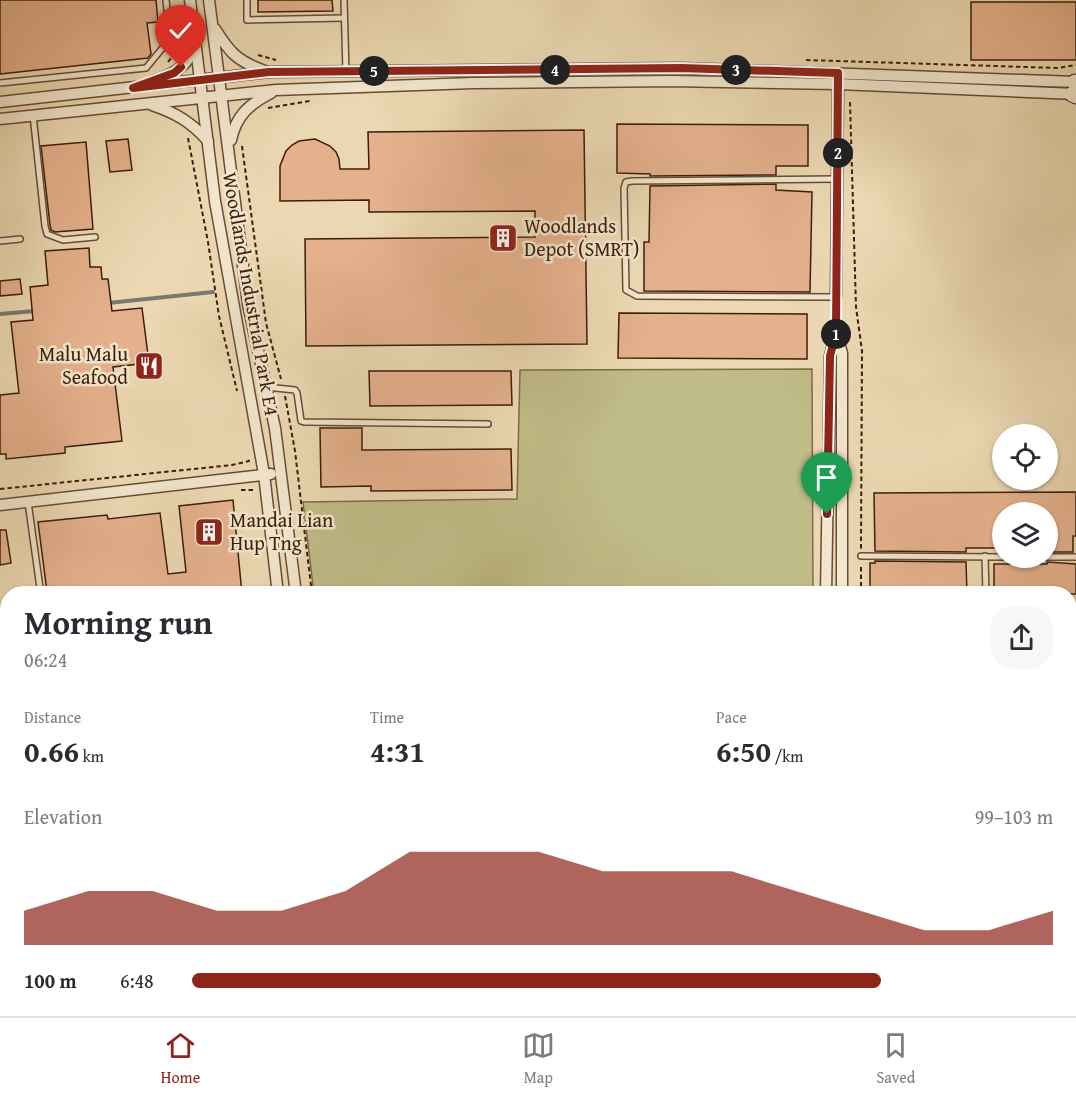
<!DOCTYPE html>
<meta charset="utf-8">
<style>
:root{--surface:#fff;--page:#f7f7f7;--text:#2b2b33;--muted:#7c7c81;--line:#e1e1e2;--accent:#8f2418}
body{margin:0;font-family:"Gentium Book Plus",serif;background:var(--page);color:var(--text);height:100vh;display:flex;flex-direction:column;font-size:22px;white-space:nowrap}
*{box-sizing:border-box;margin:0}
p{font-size:20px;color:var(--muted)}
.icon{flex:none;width:33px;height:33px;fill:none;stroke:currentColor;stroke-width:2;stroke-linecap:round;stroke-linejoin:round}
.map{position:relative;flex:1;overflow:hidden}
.side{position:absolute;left:0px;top:586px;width:1077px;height:430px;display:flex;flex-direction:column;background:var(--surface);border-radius:24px 24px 0 0;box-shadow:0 2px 4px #0004}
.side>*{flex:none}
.tools{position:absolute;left:992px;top:424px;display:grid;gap:12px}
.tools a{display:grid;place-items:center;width:66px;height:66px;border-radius:50%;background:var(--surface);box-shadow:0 2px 4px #0004;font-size:30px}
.pin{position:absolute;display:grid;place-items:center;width:51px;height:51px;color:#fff;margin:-62px -26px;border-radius:50% 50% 50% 0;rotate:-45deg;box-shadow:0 0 6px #0007}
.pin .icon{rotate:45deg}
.km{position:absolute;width:30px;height:30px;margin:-15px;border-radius:50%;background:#222;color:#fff;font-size:16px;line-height:30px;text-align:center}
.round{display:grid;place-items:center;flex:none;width:63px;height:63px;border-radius:24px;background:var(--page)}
.overview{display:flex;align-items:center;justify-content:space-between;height:102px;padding:0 24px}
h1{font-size:33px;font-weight:700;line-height:45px}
.metrics{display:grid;grid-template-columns:repeat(3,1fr);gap:9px;height:102px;padding:6px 24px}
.metrics div{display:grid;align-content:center}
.metrics b{font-size:30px;font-weight:700}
.metrics small{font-size:16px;font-weight:400}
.metrics p{font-size:16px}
.chart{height:168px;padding:12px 24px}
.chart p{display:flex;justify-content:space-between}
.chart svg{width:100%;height:108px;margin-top:6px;fill:var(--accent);opacity:.7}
ul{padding:0 24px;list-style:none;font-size:20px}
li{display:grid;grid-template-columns:96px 72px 1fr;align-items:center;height:45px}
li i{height:15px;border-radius:8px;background:var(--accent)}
.tabs{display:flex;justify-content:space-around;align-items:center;height:84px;border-top:2px solid var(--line);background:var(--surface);font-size:16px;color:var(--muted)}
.tabs a{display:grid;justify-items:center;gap:3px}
.tabs .active{color:var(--accent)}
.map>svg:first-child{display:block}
</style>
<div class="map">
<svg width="1076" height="1016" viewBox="0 0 1076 1016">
<rect width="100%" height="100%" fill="#ebd8b2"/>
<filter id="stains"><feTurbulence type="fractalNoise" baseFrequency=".00333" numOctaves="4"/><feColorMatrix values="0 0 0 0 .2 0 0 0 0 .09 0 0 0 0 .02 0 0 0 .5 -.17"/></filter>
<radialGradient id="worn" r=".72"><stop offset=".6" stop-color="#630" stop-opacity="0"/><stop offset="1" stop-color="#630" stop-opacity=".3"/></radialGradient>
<polygon fill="#c0bc87" stroke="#7f6c49" stroke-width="1.5" points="812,369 813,594 314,594 303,502 517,499 520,370"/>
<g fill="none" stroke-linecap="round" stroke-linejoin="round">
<g stroke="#767a71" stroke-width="4">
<polyline points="108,303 213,292"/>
<polyline points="0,314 35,311"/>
</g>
</g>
<g fill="#e4b18c" stroke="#3e1d0b" stroke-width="1.5">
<polygon points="0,0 156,0 158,22 147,23 151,54 148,58 0,74"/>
<polygon points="258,0 332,0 333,11 258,12"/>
<rect x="971" y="2" width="105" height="58"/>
<polygon points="617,124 808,125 808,166 776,166 776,175 650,176 650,174 617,173"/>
<polygon points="584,130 587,344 306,346 305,239 535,237 535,211 369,212 369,200 280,201 280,166 286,151 292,145 299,141 315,139 330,146 336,152 339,159 340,169 369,169 368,132"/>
<polygon points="128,139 132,170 110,172 106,141"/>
<polygon points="86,142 93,229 55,232 51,230 50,225 41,146"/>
<polygon points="776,184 776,190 812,192 810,292 644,291 644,242 649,242 650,186"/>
<polygon points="89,248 90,267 101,267 102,279 108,279 112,311 142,308 149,363 113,367 122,441 65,447 65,453 6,459 6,454 0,454 0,395 19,393 11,322 33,320 30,287 48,285 45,251"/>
<polygon points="20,279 22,294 0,296 0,281"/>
<polygon points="619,313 807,314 807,359 618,358"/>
<polygon points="369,371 511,371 512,405 370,406"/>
<polygon points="320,428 362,428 362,450 511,449 512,490 371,491 371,486 321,487"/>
<polygon points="1076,492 1076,536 1073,536 1073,552 1047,552 1047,513 1002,513 1002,548 966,548 966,552 875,551 874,493"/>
<polygon points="233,500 242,594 47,592 38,522 107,515 108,519 160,513 168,574 186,572 179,506"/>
<polygon points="0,530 6,530 11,563 0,565"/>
<polygon points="875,561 966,562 967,594 870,594 870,563 875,563"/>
<polygon points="1047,562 1076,564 1076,594 994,594 994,564 1047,564"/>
</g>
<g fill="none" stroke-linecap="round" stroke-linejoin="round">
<g stroke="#694c35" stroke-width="8">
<g id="service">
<polyline points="247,0 247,20 344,18"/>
<polyline points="344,0 346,72"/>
<polyline points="0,83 146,68 170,39 166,0"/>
<polyline points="33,115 45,226 47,234 63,240 95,237"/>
<polyline points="0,241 20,239"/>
<polyline points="836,333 836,297 637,296 626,290 624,188 626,182 632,181 836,179"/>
<polyline points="266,387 295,390 297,393 301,421 304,422 488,424"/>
<polyline points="28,502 40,588"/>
<polyline points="861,556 1002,557"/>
<polyline points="985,556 986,594"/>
<polyline points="1047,557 1076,557"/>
<polyline points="0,864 8,941"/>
<polyline points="161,1016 176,1013 181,1010"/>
</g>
</g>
<g stroke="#694c35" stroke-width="13">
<g id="minor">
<polyline points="190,0 215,201 264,474 278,594"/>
<polyline points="209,0 248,304 275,428 296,594"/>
<path d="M215,29C230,53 237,61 265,71"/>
<path d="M153,81C171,75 189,67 193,47"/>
<polyline points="0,102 269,72 681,68 1076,82"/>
<path d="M152,105C176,113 191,122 208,141"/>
<polyline points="0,119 276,90 473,83 671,81 838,84 1076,94"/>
<path d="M231,140C236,116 249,104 271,93"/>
<polyline points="836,297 838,84"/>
<polyline points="0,505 271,474"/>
<polyline points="826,594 830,356 836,333 842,353 842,594"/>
<polyline points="1070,642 1076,642"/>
<polyline points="1070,661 1076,661"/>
<polyline points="0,687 8,687"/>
<polyline points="0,949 8,949"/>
<polyline points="328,1010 328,1016"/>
<polyline points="342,1010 343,1016"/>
</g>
</g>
<g stroke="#3e1d0b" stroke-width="17">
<g id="secondary">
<polyline points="1075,82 1076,82"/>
<polyline points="1072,94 1076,96"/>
</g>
</g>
<g stroke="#3e1d0b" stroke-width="2" stroke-dasharray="4.5 3" stroke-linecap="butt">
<polyline points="258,55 276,60"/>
<polyline points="806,60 1058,68 1076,65"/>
<polyline points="168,62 181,45"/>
<polyline points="850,102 856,307 862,351 861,549"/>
<polyline points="268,108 310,101"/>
<polyline points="188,138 208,242 219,316 237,391"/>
<polyline points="242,146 266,323 281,379"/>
<polyline points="285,396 295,451 312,594"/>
<polyline points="0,489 232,465 249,461 249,459"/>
<polyline points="241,490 254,490"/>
<polyline points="861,594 861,564"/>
<polyline points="358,1010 359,1016"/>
<polyline points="95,1016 154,1010"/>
</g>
<use href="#service" stroke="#f2e6cd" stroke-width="5"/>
<use href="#minor" stroke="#f2e6cd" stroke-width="10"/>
<use href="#secondary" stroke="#f2e6cd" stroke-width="15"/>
</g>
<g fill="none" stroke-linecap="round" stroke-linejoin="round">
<g stroke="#fff" stroke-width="12">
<polyline id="route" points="181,67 174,73 133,88 269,72 681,68 838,73 836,333 830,356 827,514"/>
</g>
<use href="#route" stroke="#8f2418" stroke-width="8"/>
</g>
<defs>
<g id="building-square" transform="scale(1.5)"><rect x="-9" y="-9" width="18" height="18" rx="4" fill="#8f2418" stroke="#f2e6cd"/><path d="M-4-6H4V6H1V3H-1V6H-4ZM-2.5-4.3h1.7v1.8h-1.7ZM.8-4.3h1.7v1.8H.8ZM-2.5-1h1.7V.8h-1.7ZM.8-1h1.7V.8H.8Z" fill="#fff"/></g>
<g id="restaurant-square" transform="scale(1.5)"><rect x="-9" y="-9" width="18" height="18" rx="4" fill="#8f2418" stroke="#f2e6cd"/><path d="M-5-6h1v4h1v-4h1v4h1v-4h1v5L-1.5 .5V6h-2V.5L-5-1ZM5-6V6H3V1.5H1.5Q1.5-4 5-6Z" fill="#fff"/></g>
</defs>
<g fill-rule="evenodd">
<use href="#building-square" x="503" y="238"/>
<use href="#restaurant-square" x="149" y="366"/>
<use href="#building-square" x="209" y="532"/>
</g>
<g text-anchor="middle" stroke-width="5" stroke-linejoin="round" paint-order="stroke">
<g font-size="20" fill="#3e1d0b" stroke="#f2e6cd" text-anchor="start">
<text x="524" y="233">Woodlands<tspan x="524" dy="23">Depot (SMRT)</tspan></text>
<text x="128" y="361" text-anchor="end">Malu Malu<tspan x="128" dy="23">Seafood</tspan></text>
<text x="230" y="527">Mandai Lian<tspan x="230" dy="23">Hup Tng</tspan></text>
</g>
<g font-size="20" fill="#3e1d0b" stroke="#f2e6cd">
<text transform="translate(251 294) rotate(80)" y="7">Woodlands Industrial Park E4</text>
</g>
</g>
<rect width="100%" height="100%" filter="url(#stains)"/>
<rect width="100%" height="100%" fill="url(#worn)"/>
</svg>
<div class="tools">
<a><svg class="icon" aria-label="locate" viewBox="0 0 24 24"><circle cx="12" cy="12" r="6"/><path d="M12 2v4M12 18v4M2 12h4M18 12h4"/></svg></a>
<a><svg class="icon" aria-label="layers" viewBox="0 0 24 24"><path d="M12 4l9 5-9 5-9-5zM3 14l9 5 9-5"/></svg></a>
</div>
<div class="pin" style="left:827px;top:514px;background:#1e9e55"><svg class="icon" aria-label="arrive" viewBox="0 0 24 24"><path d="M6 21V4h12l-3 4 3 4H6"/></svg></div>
<div class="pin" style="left:181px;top:67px;background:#d93025"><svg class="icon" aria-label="check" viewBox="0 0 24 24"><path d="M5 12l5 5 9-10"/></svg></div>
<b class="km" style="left:836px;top:334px">1</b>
<b class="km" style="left:838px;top:153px">2</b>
<b class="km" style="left:736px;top:70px">3</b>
<b class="km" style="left:555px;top:70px">4</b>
<b class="km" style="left:374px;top:71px">5</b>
<section class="side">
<div class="overview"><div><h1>Morning run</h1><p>06:24</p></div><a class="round"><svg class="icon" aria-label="share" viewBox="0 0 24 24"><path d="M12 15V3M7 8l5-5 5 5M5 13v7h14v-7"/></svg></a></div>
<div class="metrics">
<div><p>Distance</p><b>0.66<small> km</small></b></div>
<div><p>Time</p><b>4:31</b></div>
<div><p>Pace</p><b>6:50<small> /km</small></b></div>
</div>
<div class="chart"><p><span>Elevation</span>99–103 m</p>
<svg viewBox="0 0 160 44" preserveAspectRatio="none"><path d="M0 44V30L10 22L20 22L30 30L40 30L50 22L60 6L70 6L80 6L90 14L100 14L110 14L120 22L130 30L140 38L150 38L160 30V44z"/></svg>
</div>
<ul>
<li><b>100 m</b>6:48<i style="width:80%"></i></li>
</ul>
</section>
</div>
<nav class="tabs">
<a class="active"><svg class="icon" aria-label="home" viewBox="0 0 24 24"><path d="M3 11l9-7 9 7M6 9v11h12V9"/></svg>Home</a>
<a><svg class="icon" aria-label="map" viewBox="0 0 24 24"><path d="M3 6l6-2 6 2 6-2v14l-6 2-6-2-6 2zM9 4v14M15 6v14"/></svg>Map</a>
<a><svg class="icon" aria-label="saved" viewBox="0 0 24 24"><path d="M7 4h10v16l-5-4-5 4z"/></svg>Saved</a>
</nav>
